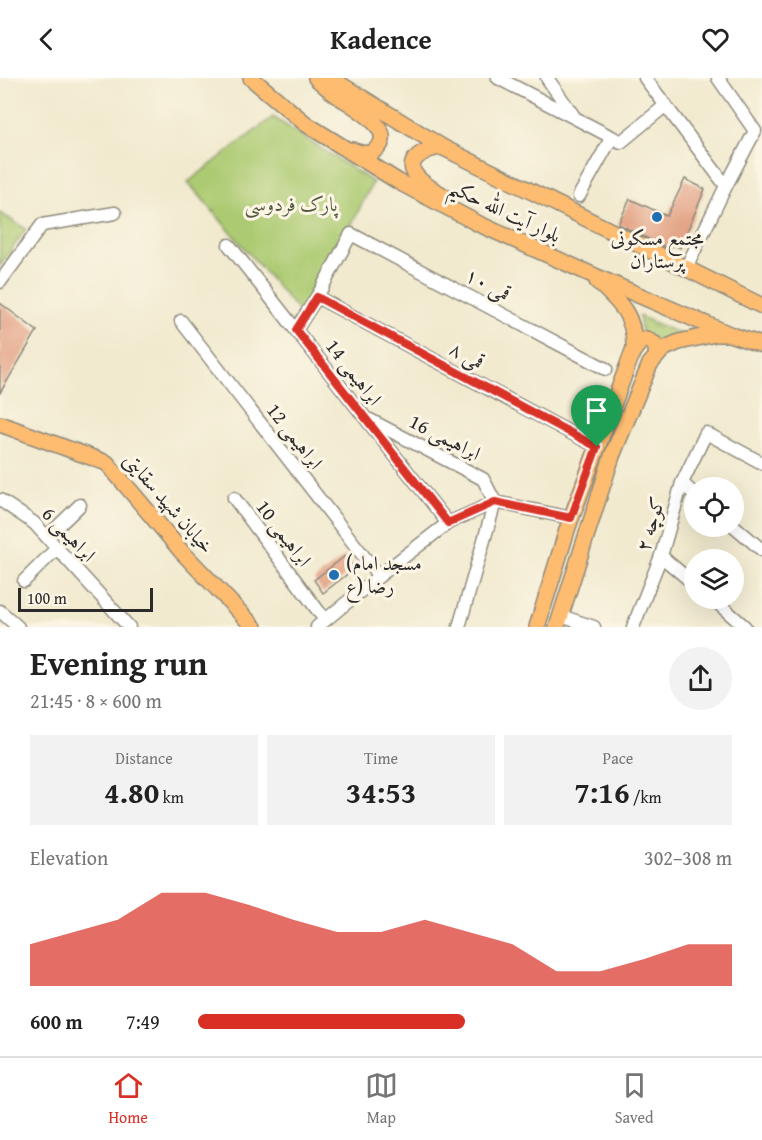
<!DOCTYPE html>
<meta charset="utf-8">
<style>
:root{--surface:#fff;--page:#f2f2f2;--text:#222;--muted:#767676;--line:#e0e0e0;--accent:#d93025}
body{margin:0;font-family:"Gentium Book Plus",Amiri,serif;background:var(--page);color:var(--text);height:100vh;display:flex;flex-direction:column;font-size:22px;white-space:nowrap}
*{box-sizing:border-box;margin:0}
p{font-size:20px;color:var(--muted)}
.icon{flex:none;width:33px;height:33px;fill:none;stroke:currentColor;stroke-width:2;stroke-linecap:round;stroke-linejoin:round}
.map{position:relative;height:549px;overflow:hidden}
.details{display:flex;flex-direction:column;background:var(--surface);flex:1}
.details>*{flex:none}
.buttons{position:absolute;left:684px;top:399px;display:grid;gap:12px}
.buttons a{display:grid;place-items:center;width:60px;height:60px;border-radius:50%;background:var(--surface);box-shadow:0 6px 24px #0002;font-size:30px}
.scale{position:absolute;left:18px;bottom:15px;width:135px;box-sizing:border-box;padding-left:6px;border:3px solid #2b2b2b;border-top:0;font-size:16px;line-height:21px;white-space:nowrap;color:#2b2b2b;-webkit-text-stroke:4px #fcf5e5;paint-order:stroke}
.pin{position:absolute;display:grid;place-items:center;width:51px;height:51px;color:#fff;margin:-62px -26px;border-radius:50% 50% 50% 0;rotate:-45deg;box-shadow:0 0 6px #0007}
.pin .icon{rotate:45deg}
.round{display:grid;place-items:center;flex:none;width:63px;height:63px;border-radius:32px;background:var(--page)}
.headline{display:flex;align-items:center;justify-content:space-between;height:102px;padding:0 30px}
h1{font-size:33px;font-weight:700;line-height:45px}
.metrics{display:grid;grid-template-columns:repeat(3,1fr);gap:9px;height:102px;padding:6px 30px}
.metrics div{display:grid;align-content:center;border-radius:0px;background:var(--page);text-align:center}
.metrics b{font-size:30px;font-weight:700}
.metrics small{font-size:16px;font-weight:400}
.metrics p{font-size:16px}
.chart{height:168px;padding:12px 30px}
.chart p{display:flex;justify-content:space-between}
.chart svg{width:100%;height:108px;margin-top:6px;fill:var(--accent);opacity:.7}
ul{padding:0 30px;list-style:none;font-size:20px}
li{display:grid;grid-template-columns:96px 72px 1fr;align-items:center;height:45px}
li i{height:15px;border-radius:8px;background:var(--accent)}
header{display:flex;justify-content:space-between;align-items:center;height:78px;padding:0 30px;background:var(--surface);font-size:27px;font-weight:700}
.tabs{display:flex;justify-content:space-around;align-items:center;height:84px;border-top:2px solid var(--line);background:var(--surface);font-size:16px;color:var(--muted)}
.tabs a{display:grid;justify-items:center;gap:3px}
.tabs .on{color:var(--accent)}
.map>svg:first-child{display:block}
</style>
<header><svg class="icon" aria-label="back" viewBox="0 0 24 24"><path d="M15 5l-7 7 7 7"/></svg>Kadence<svg class="icon" aria-label="heart" viewBox="0 0 24 24"><path d="M12 20l-8-8c-3-5 5-10 8-4 3-6 11-1 8 4z"/></svg></header>
<div class="map">
<svg width="762" height="549" viewBox="0 0 762 549">
<defs>
<pattern id="grass-tufts" width="24" height="20" patternUnits="userSpaceOnUse" patternTransform="scale(1.5)"><rect width="24" height="20" fill="#acca71"/><path d="M3 7l-1-3M5 7V3M7 7l1-3M15 17l-1-3M17 17v-4M19 17l1-3" fill="none" stroke="#8ca45d"/></pattern>
</defs>
<rect width="100%" height="100%" fill="#fcf5e5"/>
<filter id="ink" filterUnits="userSpaceOnUse"><feTurbulence type="fractalNoise" baseFrequency=".0167" numOctaves="2"/><feDisplacementMap in="SourceGraphic" scale="12" xChannelSelector="R" yChannelSelector="G"/><feConvolveMatrix kernelMatrix="1 2 1 2 8 2 1 2 1" color-interpolation-filters="sRGB"/></filter>
<filter id="wash" filterUnits="userSpaceOnUse"><feTurbulence type="fractalNoise" baseFrequency=".008" numOctaves="4" result="noise"/><feDisplacementMap in="SourceGraphic" scale="24" xChannelSelector="R" yChannelSelector="G"/><feGaussianBlur stdDeviation="1.35" result="paint"/><feColorMatrix in="noise" values="0 0 0 0 0 0 0 0 0 0 0 0 0 0 0 0 0 1.4 0 .05"/><feComposite in="paint" operator="in"/></filter>
<g filter="url(#wash)">
<rect width="100%" height="100%" fill="#f1eacf"/>
<polygon fill="url(#grass-tufts)" stroke="#6c7a4e" stroke-width="1.5" points="639,238 681,256 663,265 642,257"/>
<g fill="#acca71" stroke="#6c7a4e" stroke-width="1.5">
<polygon points="273,39 373,104 304,240 188,104"/>
<polygon points="0,135 26,151 0,188"/>
</g>
<g id="blocks">
<g fill="#e3a284">
<polygon points="685,101 705,111 680,170 674,167 669,171 618,146 630,121 667,138"/>
<polygon points="0,225 37,253 0,315"/>
<polygon points="345,478 354,491 323,515 314,502"/>
</g>
</g>
</g>
<g filter="url(#ink)">
<use href="#blocks" fill-opacity="0" stroke="#8e8a7d" stroke-width="1.5"/>
<g fill="none" stroke-linecap="round" stroke-linejoin="round">
<g stroke="#8e8a7d" stroke-width="15">
<g id="minor">
<polyline points="498,0 621,64 666,27"/>
<polyline points="547,0 573,37"/>
<polyline points="645,0 726,108 686,190"/>
<polyline points="718,0 755,53 726,108"/>
<polyline points="579,118 612,59"/>
<polyline points="229,167 448,445"/>
<polyline points="0,204 42,147 115,135"/>
<polyline points="317,219 597,369"/>
<polyline points="181,243 379,498"/>
<polyline points="296,252 317,219 351,156 606,291"/>
<polyline points="370,342 483,401 495,424 459,549"/>
<polyline points="682,405 694,416"/>
<polyline points="234,420 325,542"/>
<polyline points="0,422 34,445 129,549"/>
<polyline points="734,448 762,472"/>
<polyline points="47,459 80,427"/>
<polyline points="661,478 694,506"/>
<polyline points="24,503 57,470"/>
<polyline points="712,520 745,549"/>
<polyline points="0,533 18,549"/>
<polyline points="561,538 594,549"/>
<polyline points="317,549 379,498 448,445 495,424 571,440"/>
<polyline points="633,549 661,478 682,405 706,355 762,385"/>
</g>
</g>
<g stroke="#8e8a7d" stroke-width="18">
<g id="major">
<polyline points="251,0 306,46 399,104 479,146 606,203 729,256 762,267"/>
<path d="M316,0C323,6 330,13 338,18C351,27 402,53 374,73C367,78 359,75 352,72"/>
<polyline points="330,0 442,69 762,228"/>
<path d="M442,69C426,70 400,83 419,101C427,109 438,114 447,120"/>
<polyline points="634,272 640,264 646,261 655,266 657,278"/>
<polyline points="0,346 107,385 182,474 254,549"/>
<path d="M537,549L568,449L634,270C635,237 619,224 597,203"/>
<polyline points="557,549 612,378 650,286 663,271 679,264 715,256 728,256"/>
</g>
</g>
<use href="#minor" stroke="#fff" stroke-width="12"/>
<use href="#major" stroke="#fdbc70" stroke-width="15"/>
</g>
</g>
<g fill="none" stroke-linecap="round" stroke-linejoin="round" filter="url(#ink)">
<g stroke="#fff" stroke-width="12">
<polygon id="route" points="317,219 597,369 571,440 495,424 448,445 296,252"/>
</g>
<use href="#route" stroke="#d93025" stroke-width="8"/>
</g>
<g fill="#1f6fb2" stroke="#fcf5e5" stroke-width="2">
<circle cx="657" cy="139" r="6"/>
<circle cx="334" cy="497" r="6"/>
</g>
<g text-anchor="middle" stroke-width="6" stroke-linejoin="round" paint-order="stroke">
<g font-size="20" fill="#525b40" stroke="#fcf5e5">
<text x="291" y="133">پارک فردوسی</text>
</g>
<g font-size="20" fill="#2b2b2b" stroke="#fcf5e5">
<text transform="translate(505 133) rotate(25)" y="7">بلوار آیت الله حکیم</text>
<text transform="translate(488 206) rotate(28)" y="7">قمی ۱۰</text>
<text transform="translate(467 277) rotate(28)" y="7">قمی ۸</text>
<text transform="translate(354 294) rotate(52)" y="7">ابراهیمی 14</text>
<text transform="translate(295 358) rotate(52)" y="7">ابراهیمی 12</text>
<text transform="translate(445 359) rotate(27)" y="7">ابراهیمی 16</text>
<text transform="translate(169 425) rotate(49)" y="7">خیابان شهید سقایتی</text>
<text transform="translate(650 446) rotate(-73)" y="7">کوچه ۲</text>
<text transform="translate(284 455) rotate(53)" y="7">ابراهیمی 10</text>
<text transform="translate(69 456) rotate(46)" y="7">ابراهیمی 6</text>
</g>
<g font-size="20" fill="#2b2b2b" stroke="#fcf5e5">
<text x="657" y="167">مجتمع مسکونی<tspan x="657" dy="23">پرستاران</tspan></text>
<text x="346" y="492" text-anchor="start">(مسجد امام<tspan x="346" dy="23">رضا (ع</tspan></text>
</g>
</g>
</svg>
<div class="buttons">
<a><svg class="icon" aria-label="locate" viewBox="0 0 24 24"><circle cx="12" cy="12" r="6"/><path d="M12 2v4M12 18v4M2 12h4M18 12h4"/></svg></a>
<a><svg class="icon" aria-label="layers" viewBox="0 0 24 24"><path d="M12 4l9 5-9 5-9-5zM3 14l9 5 9-5"/></svg></a>
</div>
<div class="scale">100 m</div>
<div class="pin" style="left:597px;top:369px;background:#1e9e55"><svg class="icon" aria-label="arrive" viewBox="0 0 24 24"><path d="M6 21V4h12l-3 4 3 4H6"/></svg></div>
</div>
<section class="details">
<div class="headline"><div><h1>Evening run</h1><p>21:45 · 8 × 600 m</p></div><a class="round"><svg class="icon" aria-label="share" viewBox="0 0 24 24"><path d="M12 15V3M7 8l5-5 5 5M5 13v7h14v-7"/></svg></a></div>
<div class="metrics">
<div><p>Distance</p><b>4.80<small> km</small></b></div>
<div><p>Time</p><b>34:53</b></div>
<div><p>Pace</p><b>7:16<small> /km</small></b></div>
</div>
<div class="chart"><p><span>Elevation</span>302–308 m</p>
<svg viewBox="0 0 160 44" preserveAspectRatio="none"><path d="M0 44V27L10 22L20 17L30 6L40 6L50 11L60 17L70 22L80 22L90 17L100 22L110 27L120 38L130 38L140 33L150 27L160 27V44z"/></svg>
</div>
<ul>
<li><b>600 m</b>7:49<i style="width:50%"></i></li>
</ul>
</section>
<nav class="tabs">
<a class="on"><svg class="icon" aria-label="home" viewBox="0 0 24 24"><path d="M3 11l9-7 9 7M6 9v11h12V9"/></svg>Home</a>
<a><svg class="icon" aria-label="map" viewBox="0 0 24 24"><path d="M3 6l6-2 6 2 6-2v14l-6 2-6-2-6 2zM9 4v14M15 6v14"/></svg>Map</a>
<a><svg class="icon" aria-label="saved" viewBox="0 0 24 24"><path d="M7 4h10v16l-5-4-5 4z"/></svg>Saved</a>
</nav>
